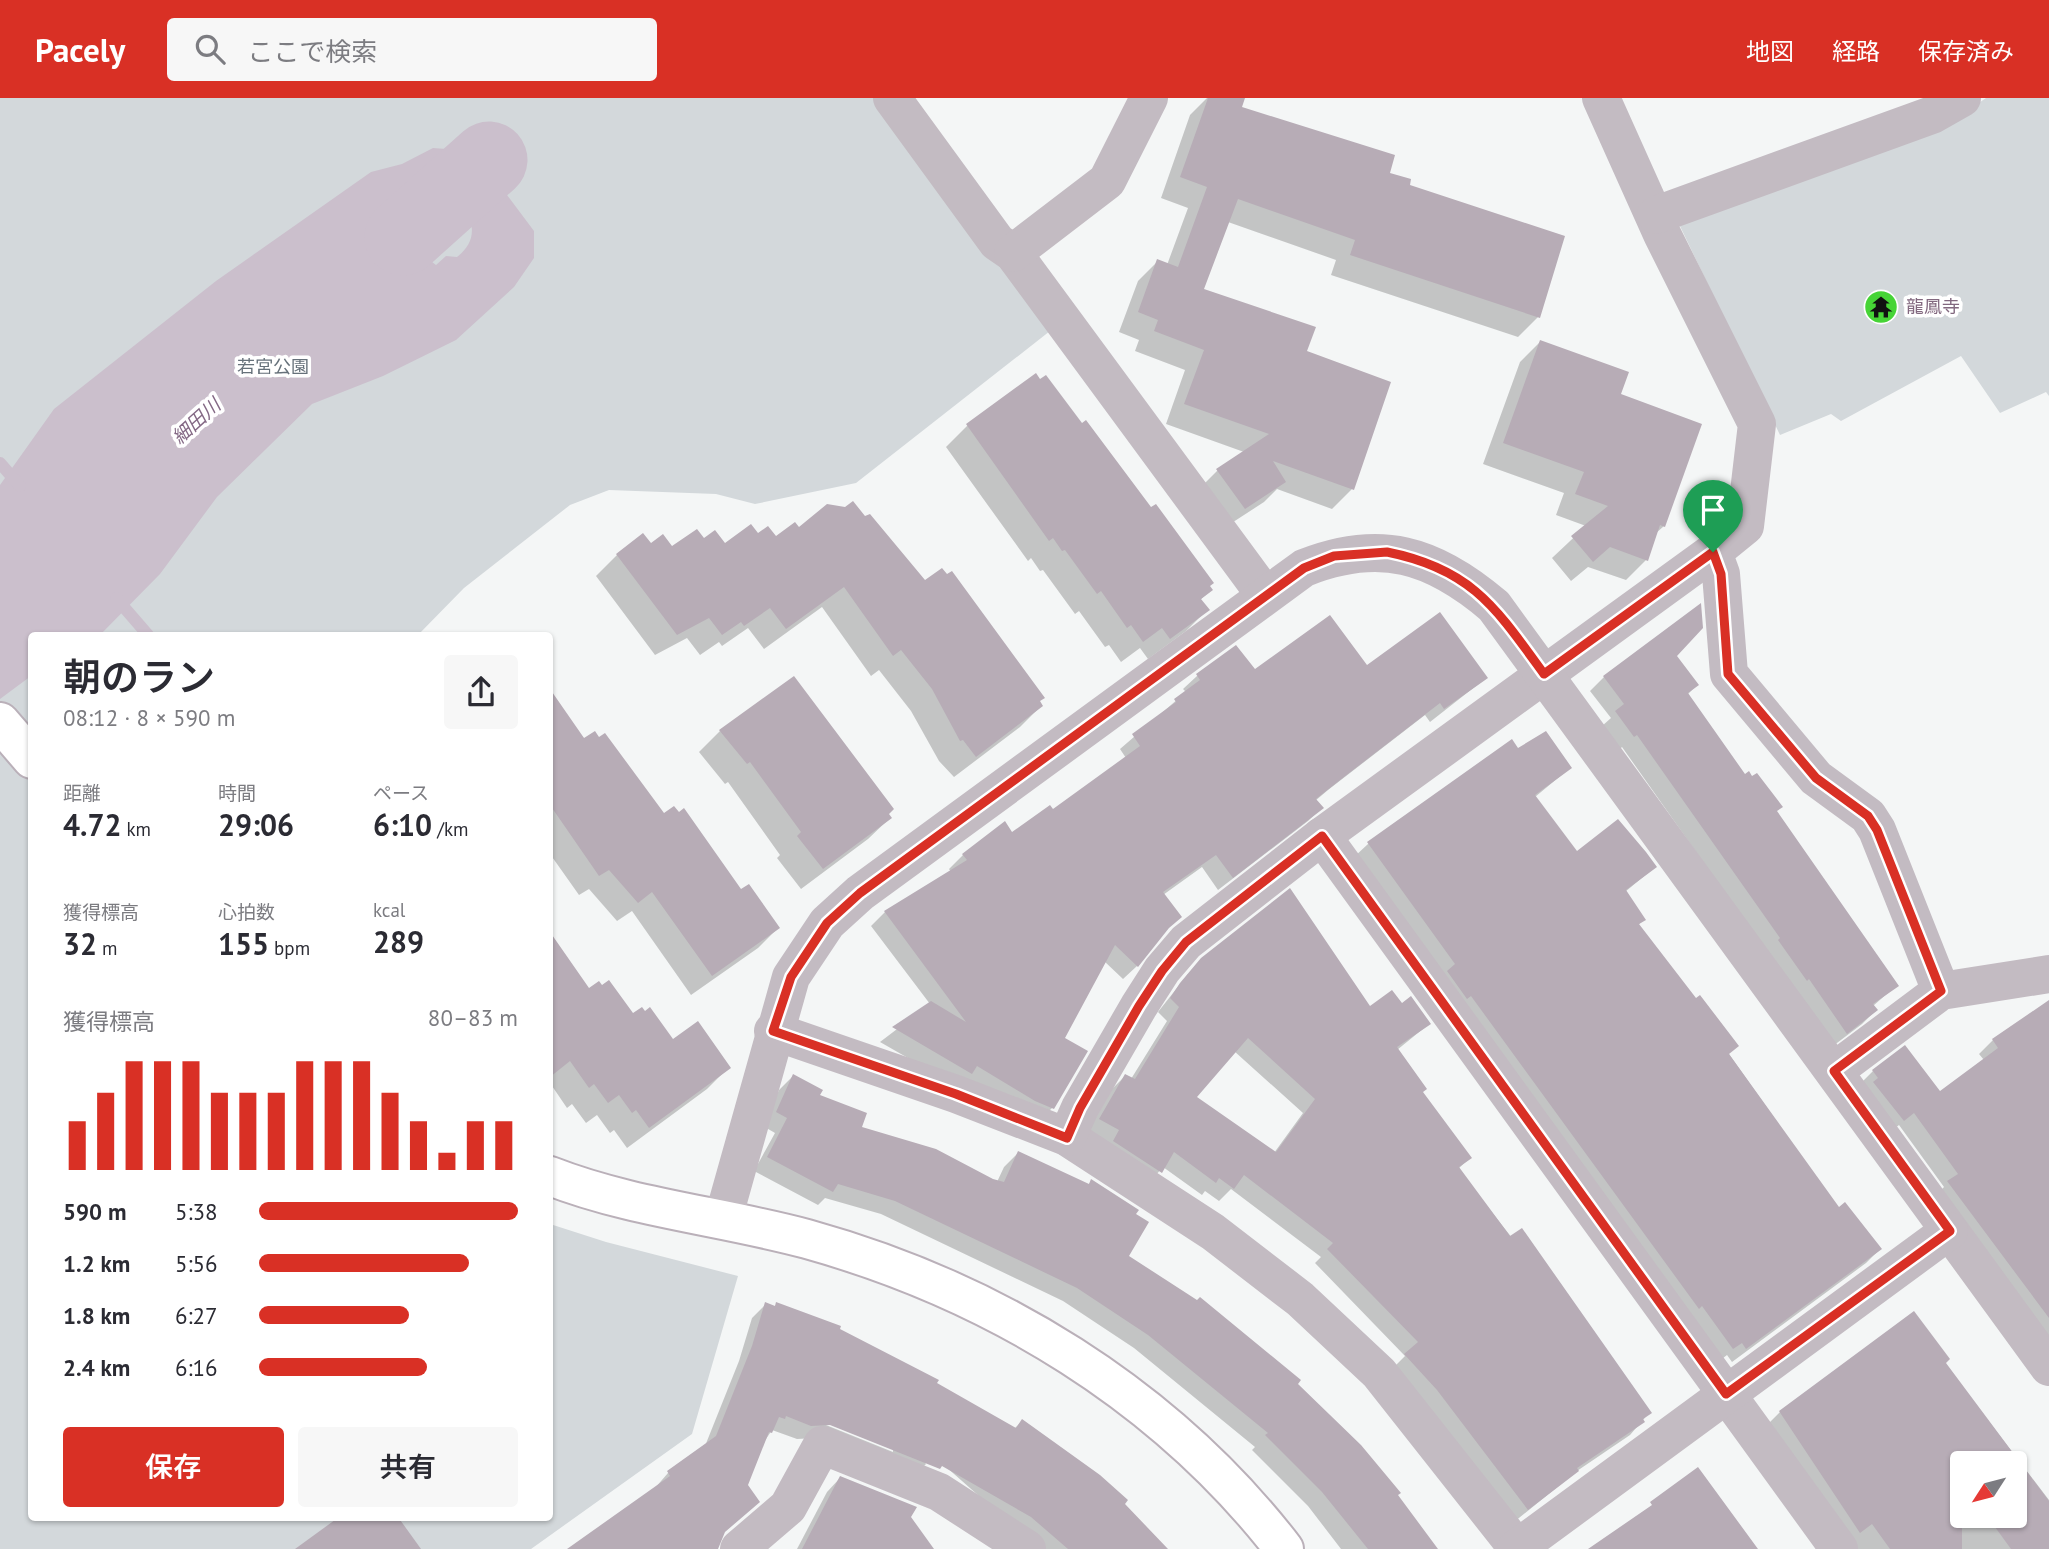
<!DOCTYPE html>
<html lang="ja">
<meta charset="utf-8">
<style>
:root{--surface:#fff;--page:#f7f7f7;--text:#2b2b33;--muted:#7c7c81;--accent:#d93025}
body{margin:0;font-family:"PT Sans","Noto Sans JP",sans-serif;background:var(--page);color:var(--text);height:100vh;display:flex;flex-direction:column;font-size:26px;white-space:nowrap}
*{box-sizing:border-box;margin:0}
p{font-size:23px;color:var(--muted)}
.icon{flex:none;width:38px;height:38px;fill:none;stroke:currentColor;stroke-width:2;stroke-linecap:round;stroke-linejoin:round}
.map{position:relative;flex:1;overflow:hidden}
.panel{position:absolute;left:28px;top:534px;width:525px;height:889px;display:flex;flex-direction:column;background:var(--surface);border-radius:7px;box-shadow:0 2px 5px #0004}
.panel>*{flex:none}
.needle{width:46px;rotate:234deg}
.tools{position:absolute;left:1950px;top:1353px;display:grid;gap:14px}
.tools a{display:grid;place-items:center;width:77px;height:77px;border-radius:7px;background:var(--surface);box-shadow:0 2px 5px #0004;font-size:35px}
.pin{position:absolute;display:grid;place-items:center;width:60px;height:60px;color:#fff;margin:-72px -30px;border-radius:50% 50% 50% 0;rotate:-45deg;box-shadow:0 0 7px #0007}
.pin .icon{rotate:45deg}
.round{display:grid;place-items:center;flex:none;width:74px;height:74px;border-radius:7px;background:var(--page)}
.headline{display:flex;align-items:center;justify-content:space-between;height:119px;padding:0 35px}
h1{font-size:38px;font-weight:600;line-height:52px}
.figures{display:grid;grid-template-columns:repeat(3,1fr);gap:10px;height:119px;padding:7px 35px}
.figures div{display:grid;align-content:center}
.figures b{font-size:30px;font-weight:600}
.figures small{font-size:19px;font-weight:400}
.figures p{font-size:19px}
.chart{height:196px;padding:14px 35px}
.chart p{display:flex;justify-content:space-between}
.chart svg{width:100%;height:126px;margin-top:7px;stroke:var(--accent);stroke-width:6}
.cta{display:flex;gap:14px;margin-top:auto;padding:14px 35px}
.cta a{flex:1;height:80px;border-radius:7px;background:var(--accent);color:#fff;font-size:28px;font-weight:600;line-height:80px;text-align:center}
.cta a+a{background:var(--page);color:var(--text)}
ul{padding:0 35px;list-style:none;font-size:23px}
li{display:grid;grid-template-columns:112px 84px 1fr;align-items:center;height:52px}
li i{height:18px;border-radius:9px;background:var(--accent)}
header{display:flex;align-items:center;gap:42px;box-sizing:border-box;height:98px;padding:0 35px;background:var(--accent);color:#fff}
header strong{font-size:33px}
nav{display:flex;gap:38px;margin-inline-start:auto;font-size:24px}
.search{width:490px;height:63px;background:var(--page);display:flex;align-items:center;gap:18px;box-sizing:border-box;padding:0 24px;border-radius:7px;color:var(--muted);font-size:26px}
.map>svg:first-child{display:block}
</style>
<header>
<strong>Pacely</strong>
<div class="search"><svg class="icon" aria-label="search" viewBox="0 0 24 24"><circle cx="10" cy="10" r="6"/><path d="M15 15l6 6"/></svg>ここで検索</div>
<nav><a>地図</a><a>経路</a><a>保存済み</a></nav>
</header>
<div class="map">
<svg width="2049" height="1451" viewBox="0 0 2049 1451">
<rect width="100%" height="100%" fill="#f4f6f6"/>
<g fill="#d3d8db">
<polygon points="0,0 875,0 1050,233 856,385 755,406 716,396 609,392 570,407 464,490 418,537 32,537 32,1419 550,1419 550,1126 606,1144 738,1178 692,1336 531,1451 0,1451"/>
<polygon points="1986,0 2049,0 2049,298 2046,294 2000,315 1961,258 1841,323 1831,316 1780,337 1679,126 1947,27"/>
</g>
<path fill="#cbbfcc" d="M433,50L472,53L487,72L456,110L437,113L427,121L424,134L429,150L424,158L436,167L446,158L457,159C470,149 475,137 470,121L501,89L534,133V160L514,189L456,242L383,278L312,306L217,399L160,476L100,537H32L31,578L0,601V387L54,311L216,183L371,74L402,66Z"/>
<g fill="#0003" fill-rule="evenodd">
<polygon points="1207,0 1221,0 1408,88 1538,219 1518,239 1331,177 1336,162 1228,124 1201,193 1305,255 1352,391 1332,411 1277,391 1264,404 1224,430 1198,392 1218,372 1244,354 1166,326 1185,272 1135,253 1139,242 1119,234 1138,183 1158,163 1167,167 1188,110 1161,100 1190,17"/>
<polygon points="1540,244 1619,297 1664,428 1655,436 1646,462 1626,482 1588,469 1571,483 1552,460 1586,428 1556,417 1564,395 1483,366 1520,264"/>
<polygon points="1036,277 1211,492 1200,502 1207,512 1186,533 1148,561 1140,550 1121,564 1109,547 1105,549 1079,513 1075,516 1043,472 1040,473 1031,460 1028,463 946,349 967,328"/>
<polygon points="799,431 925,485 1041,608 1020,629 954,679 939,663 911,613 879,572 871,578 822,509 764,551 748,530 722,548 719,544 700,557 687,540 655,557 596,478 617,457 651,447 672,451 703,443 725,447 757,438 776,441"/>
<polygon points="1675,558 1697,587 1687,597 1745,678 1775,714 1897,887 1873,908 1876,912 1862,926 1833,948 1622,649 1620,651 1602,628 1611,620 1590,593 1604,579"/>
<polygon points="1366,569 1486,580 1430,624 1425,617 1328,692 1315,703 1321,710 1308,723 1218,792 1202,769 1163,797 1162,836 1137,868 1123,881 1104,863 1063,940 1053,1009 1039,1023 957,988 880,944 930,906 871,828 885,814 951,774 949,771 963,757 1005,726 1012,736 1052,714 1126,660 1120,651 1186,594 1183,591 1197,578"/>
<polygon points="550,607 778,830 758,850 691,897 632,813 617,823 589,791 579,797 550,756"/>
<polygon points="720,633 890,720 868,741 801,791 777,760 780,757 728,684 725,686 699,654"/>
<polygon points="1511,644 1518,653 1570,670 1535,699 1577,755 1655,769 1625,794 1644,822 1638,827 1839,1112 1880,1151 1866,1165 1732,1264 1727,1257 1718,1264 1354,759 1368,746"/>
<polygon points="557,861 589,892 673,943 728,970 707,991 627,1050 614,1032 610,1035 597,1017 586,1025 572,1006 567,1010 550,985 550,866"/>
<path d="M1188,876L1370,911L1401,908L1429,926L1397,952L1421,994L1470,1060L1458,1071L1649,1315L1630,1337L1577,1373L1514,1424L1392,1271L1405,1258L1315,1165L1321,1159L1231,1091L1219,1103L1205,1093L1202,1097L1163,1069L1147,1087L1087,1035L1112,991L1125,978L1131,981L1167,923L1158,914ZM1234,953L1303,1015L1274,1055L1195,999Z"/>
<polygon points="2049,907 2049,1252 1935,1098 1944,1089 1899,1027 1889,1035 1859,987 1873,973 1940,996 1984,962 1979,956 1993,942"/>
<polygon points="793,978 860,1030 997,1084 1004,1069 1018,1055 1088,1087 1092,1083 1127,1158 1296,1286 1396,1397 1436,1451 1341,1451 1308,1408 1252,1352 1255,1349 1134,1250 1063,1203 881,1116 825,1100 818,1107 754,1073 775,1035 763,1028 779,992"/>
<path d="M766,1206L774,1209L777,1206L838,1232L1014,1331L1022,1323L1123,1406L1165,1451H1039L902,1330L926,1366L913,1379L816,1340L797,1341L772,1332L693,1451H569L655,1390L668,1375L705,1348L739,1263L752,1220ZM823,1322L893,1350V1354L821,1325Z"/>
<path d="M1944,1265L2049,1402V1451H1849L1766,1328L1780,1314ZM1962,1365H2014V1418H1962Z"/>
<polygon points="840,1380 909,1419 931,1451 797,1451 827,1394"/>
</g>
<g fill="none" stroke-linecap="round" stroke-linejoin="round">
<g stroke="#cbbfcc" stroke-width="12">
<polyline points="0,365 20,388"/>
<polyline points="116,500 148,537"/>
</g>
<polyline stroke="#cbbfcc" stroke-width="77" points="403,139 489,62"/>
</g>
<g fill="#b7acb6" fill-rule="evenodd">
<polygon points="1208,0 1245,0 1242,9 1395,57 1390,75 1411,81 1410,87 1565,138 1540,220 1350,157 1355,142 1238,101 1204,191 1316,229 1307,253 1391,284 1354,392 1273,363 1286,384 1245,411 1216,371 1269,336 1184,306 1204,252 1154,233 1158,222 1138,214 1157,161 1178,169 1207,89 1180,79"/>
<polygon points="1540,242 1629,274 1621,296 1702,326 1665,429 1660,427 1648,463 1610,449 1593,464 1571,438 1608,408 1575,396 1584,374 1503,345"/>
<polygon points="1036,275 1040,281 1046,277 1082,325 1086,322 1151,409 1156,406 1214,485 1210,488 1213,492 1201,501 1210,512 1170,541 1162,530 1143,544 1131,527 1127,530 1101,493 1097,496 1065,452 1062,453 1053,440 1049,443 966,326"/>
<polygon points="853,403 865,418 870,416 925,482 942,470 947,476 952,473 1045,600 1040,603 1043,608 976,659 963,642 960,643 932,591 901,552 893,558 844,489 786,531 770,510 744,528 741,524 722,537 709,520 677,537 616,456 643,435 651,445 663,436 672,448 697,431 704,440 715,432 725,445 751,426 758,435 768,428 776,438 795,424 799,429 827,406 845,409"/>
<polygon points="1701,505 1703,530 1677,558 1699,587 1688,595 1745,676 1749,673 1752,678 1757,675 1783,709 1777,713 1899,888 1873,906 1878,912 1847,936 1809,881 1807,883 1778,842 1780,840 1637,637 1634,639 1615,613 1624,606 1603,578"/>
<polygon points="1440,514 1488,580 1444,611 1440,605 1344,679 1316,701 1324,710 1233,780 1216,757 1163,794 1182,819 1169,830 1138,869 1115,847 1065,940 1088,953 1054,1011 1035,1003 977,968 972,976 892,929 931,903 966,924 884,813 967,762 962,756 1005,723 1012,734 1050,707 1053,711 1140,648 1132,636 1176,604 1174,601 1200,582 1196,576 1236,547 1255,571 1330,517 1367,567"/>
<polygon points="794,578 894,711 889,716 892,720 823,771 797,738 801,734 750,664 747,666 719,632"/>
<polygon points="550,591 584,640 595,633 599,639 605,635 664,715 674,708 679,714 684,710 741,791 749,786 780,830 712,878 652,794 638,805 609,772 599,778 550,707"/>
<polygon points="1546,633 1572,670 1535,697 1577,753 1618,721 1646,754 1657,769 1626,792 1646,822 1639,826 1696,900 1700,897 1739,948 1729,956 1839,1109 1845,1104 1882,1151 1746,1251 1742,1245 1733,1251 1702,1208 1699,1211 1471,898 1467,901 1447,873 1455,866 1367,744 1512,641 1518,650"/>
<path d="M1290,790L1370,908L1392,892L1402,905L1411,898L1431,926L1397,949L1427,991L1423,994L1472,1060L1459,1069L1510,1138L1522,1130L1652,1315L1643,1321L1645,1324L1577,1370L1579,1373L1528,1412L1437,1292L1404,1256L1418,1244L1327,1151L1333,1145L1244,1077L1234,1091L1219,1080L1216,1085L1174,1054L1162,1075L1113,1043L1119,1032L1099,1021L1125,976L1135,981L1179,909L1170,900L1180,885L1201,860ZM1248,940L1315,1001L1276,1054L1197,999Z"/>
<polygon points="550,834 589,890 599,883 602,887 609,882 633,915 642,909 645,913 650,909 673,941 698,923 731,970 649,1030 636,1012 632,1015 619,997 608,1005 594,986 589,990 570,963 550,979"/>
<polygon points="2049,902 2049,1220 1947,1083 1958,1076 1914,1015 1904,1023 1873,984 1878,980 1872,972 1905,947 1940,993 1998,950 1992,941"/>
<polygon points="793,976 823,992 820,997 867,1015 862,1029 936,1051 993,1081 1004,1084 1018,1053 1089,1086 1091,1081 1139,1112 1136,1116 1149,1124 1129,1158 1197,1202 1200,1199 1301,1282 1298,1286 1361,1347 1401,1395 1398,1397 1438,1451 1368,1451 1322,1394 1265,1337 1268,1335 1148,1237 1077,1190 895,1103 838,1086 833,1094 767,1059 787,1020 776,1014"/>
<polygon points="765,1204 775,1208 776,1204 841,1228 840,1231 939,1282 937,1285 1016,1330 1022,1321 1100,1377 1128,1402 1125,1406 1168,1451 1068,1451 1031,1419 942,1368 940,1371 830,1327 811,1328 786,1318 785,1321 779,1319 772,1335 769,1334 748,1387 760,1404 725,1434 718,1451 567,1451 670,1378 667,1373 716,1338 752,1248"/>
<polygon points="1914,1213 1950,1261 1946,1265 2049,1403 2049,1451 2011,1451 1987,1418 2014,1418 2014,1365 1962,1365 1962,1451 1890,1451 1872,1426 1860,1435 1779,1313"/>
<polygon points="1698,1369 1758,1451 1588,1451 1652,1407 1650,1404"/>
<polygon points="840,1378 917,1409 911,1419 934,1451 802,1451"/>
<polygon points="339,1419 398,1419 421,1451 295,1451"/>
</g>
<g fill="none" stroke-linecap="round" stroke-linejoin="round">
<g stroke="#bab0b9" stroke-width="42">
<g id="secondary">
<polyline points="0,624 32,661"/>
<path d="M550,1078C632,1110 722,1118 807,1141C994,1193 1165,1297 1284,1451"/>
</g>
</g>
<g stroke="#c3bbc2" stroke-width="38">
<polyline points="892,0 997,144 1013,155 1265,497"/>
<polyline points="1601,0 1662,136 1757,326 1745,428 1713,454 1721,476 1729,576 1816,680 1868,718 1877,732 1941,893"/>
<polyline points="1656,117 1932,17 1962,0"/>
<polyline points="1013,155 1107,83 1149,0"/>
<polyline points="1322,738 1839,1451"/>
<polyline points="773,933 956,996 1067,1039 1213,1134 1300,1201 1379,1275 1518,1451"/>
<polyline points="1834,973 1941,893 2049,876"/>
<polyline points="1067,1039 1080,1010 1139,908 1162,872 1186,844 1322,738 1713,454"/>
<path d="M723,1121L791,879L827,825L860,795L1304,470C1380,440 1433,456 1494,508L2049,1269"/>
<polyline points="739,1451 788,1409 822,1347 939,1394 1027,1451"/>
<polyline points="1516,1451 1949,1133"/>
</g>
<use href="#secondary" stroke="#fff" stroke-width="38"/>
</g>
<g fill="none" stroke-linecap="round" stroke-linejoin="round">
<g stroke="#fff" stroke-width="14">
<path id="route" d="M1387,454C1472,471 1496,510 1544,576L1713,454L1721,476L1728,576L1816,680L1868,718L1877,732L1941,893L1834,973L1950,1133L1726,1296L1322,738L1186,844L1162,873L1139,908L1080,1010L1067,1040L956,996L773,933L791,879L827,825L860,795L1304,470L1334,458Z"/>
</g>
<use href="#route" stroke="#d93025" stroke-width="9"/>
</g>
<defs>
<g id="temple-disc" transform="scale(1.75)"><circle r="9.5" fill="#46d436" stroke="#fff"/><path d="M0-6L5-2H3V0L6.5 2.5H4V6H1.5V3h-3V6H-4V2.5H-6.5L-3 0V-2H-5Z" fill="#111"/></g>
</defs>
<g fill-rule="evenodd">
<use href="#temple-disc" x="1881" y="209"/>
</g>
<g text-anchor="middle" stroke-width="7" stroke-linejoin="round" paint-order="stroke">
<g font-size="18" fill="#82687f" stroke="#fff" text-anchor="start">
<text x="1906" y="215">龍鳳寺</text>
</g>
<g font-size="18" fill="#66717a" stroke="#fff">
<text x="273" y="275">若宮公園</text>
</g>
<g font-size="19" font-style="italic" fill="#846985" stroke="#fff">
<text transform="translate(196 323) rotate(-42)" y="7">細田川</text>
</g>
</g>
</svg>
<div class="tools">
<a><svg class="needle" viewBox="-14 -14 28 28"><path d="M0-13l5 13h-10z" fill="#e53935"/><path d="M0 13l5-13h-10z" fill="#7c7c81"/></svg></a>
</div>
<div class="pin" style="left:1713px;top:454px;background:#1e9e55"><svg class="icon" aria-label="arrive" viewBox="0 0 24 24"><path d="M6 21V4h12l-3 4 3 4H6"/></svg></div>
<section class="panel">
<div class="headline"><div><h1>朝のラン</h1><p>08:12 · 8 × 590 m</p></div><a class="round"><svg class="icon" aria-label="share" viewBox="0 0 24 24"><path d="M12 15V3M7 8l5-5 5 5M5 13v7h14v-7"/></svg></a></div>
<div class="figures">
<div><p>距離</p><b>4.72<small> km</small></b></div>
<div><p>時間</p><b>29:06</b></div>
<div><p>ペース</p><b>6:10<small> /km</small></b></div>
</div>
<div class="figures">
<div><p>獲得標高</p><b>32<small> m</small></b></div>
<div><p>心拍数</p><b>155<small> bpm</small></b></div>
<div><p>kcal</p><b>289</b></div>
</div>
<div class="chart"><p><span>獲得標高</span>80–83 m</p>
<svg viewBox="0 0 160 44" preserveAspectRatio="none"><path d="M5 44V27M15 44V17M25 44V6M35 44V6M45 44V6M55 44V17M65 44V17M75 44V17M85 44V6M95 44V6M105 44V6M115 44V17M125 44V27M135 44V38M145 44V27M155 44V27"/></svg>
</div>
<ul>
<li><b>590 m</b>5:38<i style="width:100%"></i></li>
<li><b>1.2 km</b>5:56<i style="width:81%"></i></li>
<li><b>1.8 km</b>6:27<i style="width:58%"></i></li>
<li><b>2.4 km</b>6:16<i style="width:65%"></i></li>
</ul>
<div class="cta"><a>保存</a><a>共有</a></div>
</section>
</div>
